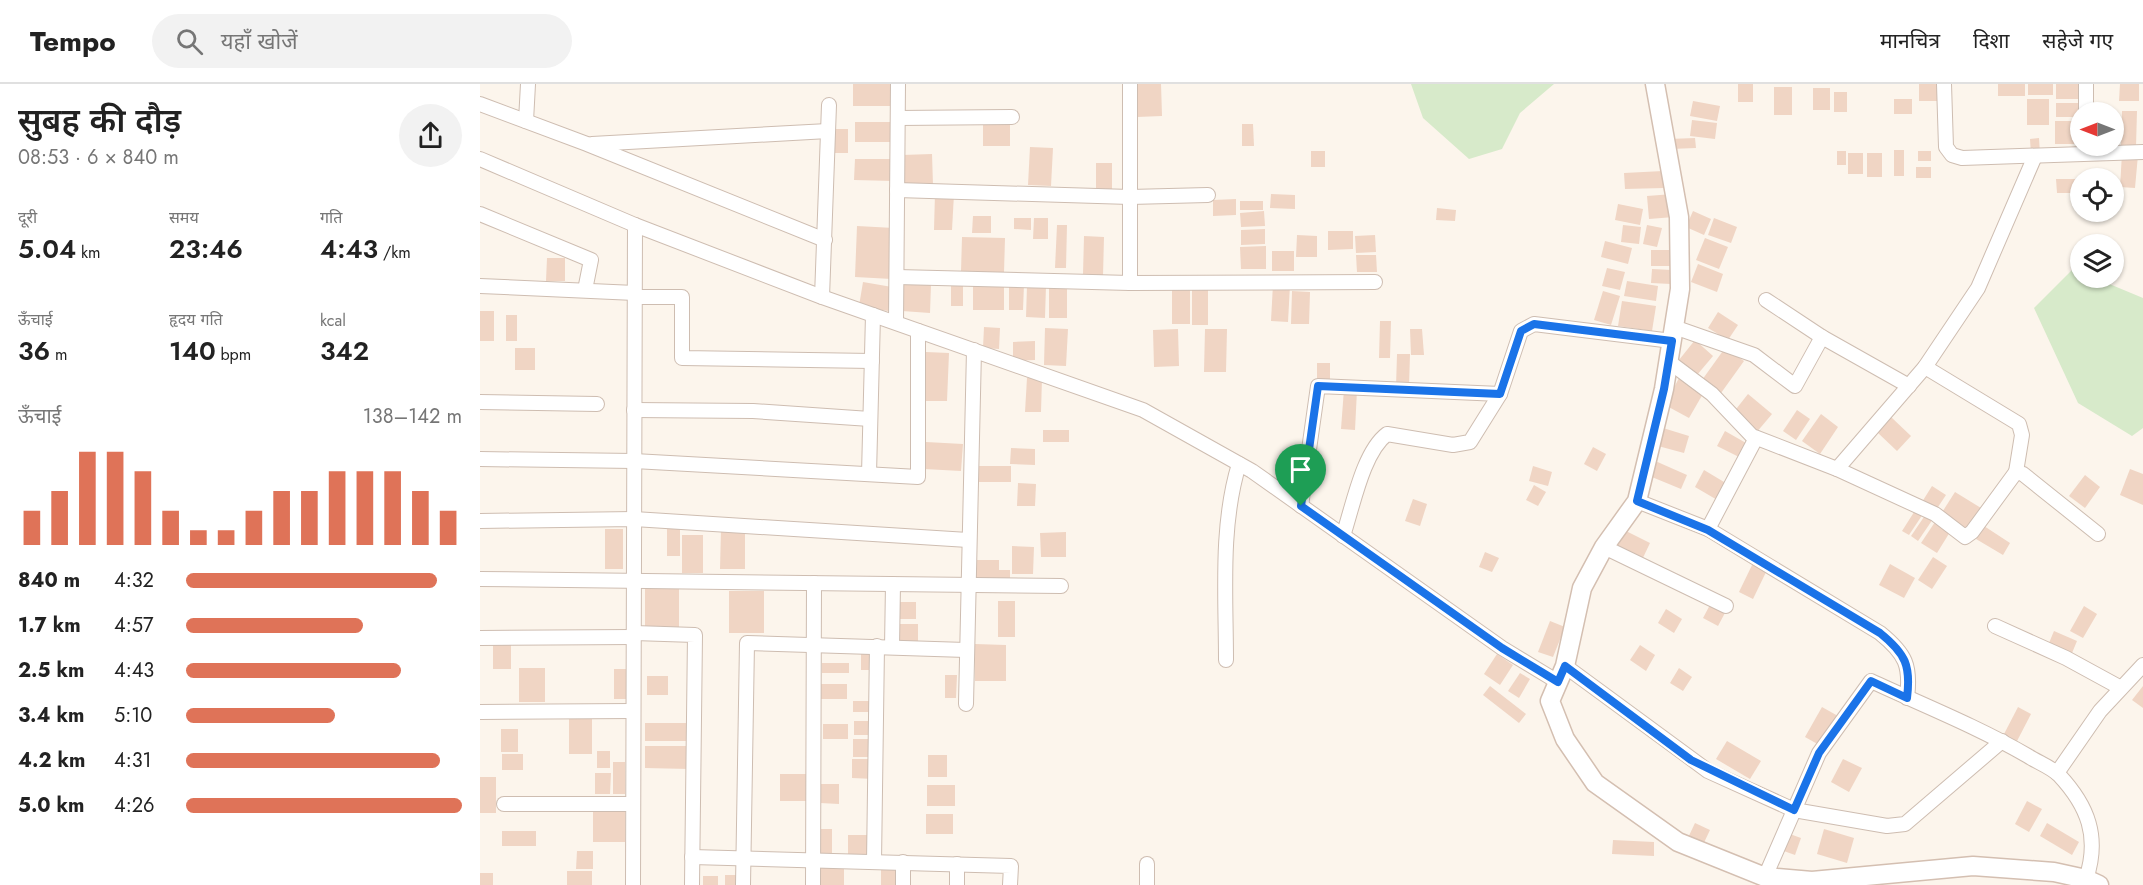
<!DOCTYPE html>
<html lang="hi">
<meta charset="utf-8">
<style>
:root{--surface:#fff;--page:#f2f2f2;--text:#222;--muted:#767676;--line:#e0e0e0;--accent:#df7358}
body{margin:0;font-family:Jost,"Noto Sans Devanagari",sans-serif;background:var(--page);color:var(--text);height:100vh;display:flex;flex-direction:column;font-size:22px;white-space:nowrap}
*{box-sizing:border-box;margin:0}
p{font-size:20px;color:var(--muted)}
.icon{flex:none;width:33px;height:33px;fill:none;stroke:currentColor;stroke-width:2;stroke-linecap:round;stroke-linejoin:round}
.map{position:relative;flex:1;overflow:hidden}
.details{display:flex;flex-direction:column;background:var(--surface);width:480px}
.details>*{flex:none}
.needle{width:39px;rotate:270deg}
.fabs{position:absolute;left:1590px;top:18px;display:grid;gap:12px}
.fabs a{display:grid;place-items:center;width:54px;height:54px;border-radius:50%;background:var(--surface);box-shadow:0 2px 4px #0004;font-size:30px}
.pin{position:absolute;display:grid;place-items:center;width:51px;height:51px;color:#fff;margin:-62px -26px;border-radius:50% 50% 50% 0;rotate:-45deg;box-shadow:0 0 6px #0007}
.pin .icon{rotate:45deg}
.round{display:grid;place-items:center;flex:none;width:63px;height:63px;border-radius:32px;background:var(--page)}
.overview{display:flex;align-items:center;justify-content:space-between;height:102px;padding:0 18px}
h1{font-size:33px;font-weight:600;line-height:45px}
.metrics{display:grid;grid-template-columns:repeat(3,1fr);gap:9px;height:102px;padding:6px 18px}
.metrics div{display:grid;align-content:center}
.metrics b{font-size:26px;font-weight:600}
.metrics small{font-size:16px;font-weight:400}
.metrics p{font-size:16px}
.chart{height:168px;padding:12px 18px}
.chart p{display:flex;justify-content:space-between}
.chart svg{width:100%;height:108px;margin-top:6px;stroke:var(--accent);stroke-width:6}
ul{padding:0 18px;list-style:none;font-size:20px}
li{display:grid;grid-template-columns:96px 72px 1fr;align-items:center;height:45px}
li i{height:15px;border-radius:8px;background:var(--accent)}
header{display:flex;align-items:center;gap:36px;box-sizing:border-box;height:84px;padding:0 30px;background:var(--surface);border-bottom:2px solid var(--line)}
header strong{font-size:28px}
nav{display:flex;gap:33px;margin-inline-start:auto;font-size:21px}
.search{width:420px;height:54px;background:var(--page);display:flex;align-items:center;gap:15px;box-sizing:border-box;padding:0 21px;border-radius:33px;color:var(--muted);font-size:22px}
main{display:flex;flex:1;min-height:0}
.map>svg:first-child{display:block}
</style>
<header>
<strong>Tempo</strong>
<div class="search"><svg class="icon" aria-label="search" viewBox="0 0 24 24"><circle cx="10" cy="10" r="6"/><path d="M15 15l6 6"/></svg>यहाँ खोजें</div>
<nav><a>मानचित्र</a><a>दिशा</a><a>सहेजे गए</a></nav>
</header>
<main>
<section class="details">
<div class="overview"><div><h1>सुबह की दौड़</h1><p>08:53 · 6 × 840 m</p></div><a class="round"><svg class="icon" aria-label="share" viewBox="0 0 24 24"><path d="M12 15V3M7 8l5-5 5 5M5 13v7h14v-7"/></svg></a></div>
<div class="metrics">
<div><p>दूरी</p><b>5.04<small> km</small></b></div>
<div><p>समय</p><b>23:46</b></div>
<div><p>गति</p><b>4:43<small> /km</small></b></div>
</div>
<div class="metrics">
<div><p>ऊँचाई</p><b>36<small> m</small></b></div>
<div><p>हृदय गति</p><b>140<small> bpm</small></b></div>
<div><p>kcal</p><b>342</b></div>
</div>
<div class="chart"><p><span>ऊँचाई</span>138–142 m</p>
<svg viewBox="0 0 160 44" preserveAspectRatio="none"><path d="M5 44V30M15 44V22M25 44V6M35 44V6M45 44V14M55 44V30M65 44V38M75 44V38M85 44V30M95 44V22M105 44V22M115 44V14M125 44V14M135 44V14M145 44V22M155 44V30"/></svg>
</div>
<ul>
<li><b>840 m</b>4:32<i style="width:91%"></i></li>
<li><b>1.7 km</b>4:57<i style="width:64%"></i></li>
<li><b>2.5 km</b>4:43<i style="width:78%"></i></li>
<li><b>3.4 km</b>5:10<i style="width:54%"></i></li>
<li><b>4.2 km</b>4:31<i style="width:92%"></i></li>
<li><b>5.0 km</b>4:26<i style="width:100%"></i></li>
</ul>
</section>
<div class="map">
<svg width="1663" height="801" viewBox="0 0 1663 801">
<rect width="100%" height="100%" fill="#fcf5ec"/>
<g fill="#d7eaca">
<polygon points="931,0 1074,0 1040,29 1022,65 989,75 943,34"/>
<polygon points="1594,184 1600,187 1600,194 1615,194 1663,214 1663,344 1652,352 1598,319 1554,224"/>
</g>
<g fill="#f0d5c4">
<rect x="373" y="0" width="39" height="22"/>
<polygon points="656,0 681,0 682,32 657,33"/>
<rect x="1258" y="0" width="15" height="18"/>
<rect x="1439" y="0" width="22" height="17"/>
<rect x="1518" y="0" width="27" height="12"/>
<rect x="1548" y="0" width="25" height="11"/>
<rect x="1576" y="0" width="25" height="15"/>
<polygon points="1640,0 1659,0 1659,17 1639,17"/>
<rect x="1294" y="3" width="18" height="28"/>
<rect x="1333" y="4" width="17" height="22"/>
<rect x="1354" y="8" width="13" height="20"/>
<rect x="1414" y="15" width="18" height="15"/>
<rect x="1547" y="15" width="22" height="26"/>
<polygon points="1213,17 1240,22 1237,37 1210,32"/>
<polygon points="1576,19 1602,19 1600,33 1576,33"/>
<polygon points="1642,27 1657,27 1656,63 1641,63"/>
<polygon points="1212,36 1237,39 1235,55 1210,52"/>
<rect x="1575" y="37" width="25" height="23"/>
<rect x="375" y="38" width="40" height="20"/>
<rect x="503" y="38" width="27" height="24"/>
<polygon points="762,40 773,40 774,62 762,62"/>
<rect x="350" y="45" width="18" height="24"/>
<polygon points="1215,54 1216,64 1190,65 1189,55"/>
<polygon points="1559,54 1560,70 1551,70 1550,55"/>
<polygon points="550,63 573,64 571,102 548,101"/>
<rect x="1414" y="66" width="10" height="26"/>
<rect x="831" y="67" width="14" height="16"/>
<rect x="1357" y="67" width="9" height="14"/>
<rect x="1438" y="67" width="13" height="10"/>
<rect x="1368" y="69" width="15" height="21"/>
<rect x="1387" y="69" width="15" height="24"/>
<polygon points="452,70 453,101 423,102 422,71"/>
<polygon points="1642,70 1658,71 1655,104 1640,103"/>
<polygon points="375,75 414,75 413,97 374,96"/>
<rect x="616" y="79" width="16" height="28"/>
<rect x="1436" y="83" width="15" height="11"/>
<polygon points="1183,87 1184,104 1145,105 1144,89"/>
<polygon points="1576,95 1600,95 1600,109 1577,109"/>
<polygon points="455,109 474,110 472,146 454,146"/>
<polygon points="791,110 815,111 815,125 790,124"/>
<polygon points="1193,110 1194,133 1169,135 1167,112"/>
<polygon points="756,115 756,131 733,132 733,116"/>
<rect x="760" y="117" width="23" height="9"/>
<polygon points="1138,120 1163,125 1160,141 1135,136"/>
<polygon points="957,124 976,126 975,137 956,136"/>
<polygon points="784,127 785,142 761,143 760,129"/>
<polygon points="1213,127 1231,135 1224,151 1206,143"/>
<polygon points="493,132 511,132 511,149 492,149"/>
<polygon points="534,134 551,134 551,146 534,145"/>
<polygon points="554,134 568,134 568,155 553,155"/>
<polygon points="1234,134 1257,143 1251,159 1228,151"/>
<polygon points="577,141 587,141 586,184 575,184"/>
<polygon points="1143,141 1161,143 1159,160 1141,158"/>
<polygon points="1167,141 1182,144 1177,163 1163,160"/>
<polygon points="377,142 414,144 412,195 375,193"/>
<polygon points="785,145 785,160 761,161 761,146"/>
<polygon points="848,147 873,147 873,165 848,166"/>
<polygon points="817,151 837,152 837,173 816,173"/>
<polygon points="895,151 896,168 876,169 875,152"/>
<polygon points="604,152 624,153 623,192 603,191"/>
<polygon points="482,153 525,154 524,189 481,188"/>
<polygon points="1225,154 1248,163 1239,185 1216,176"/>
<polygon points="1125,157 1152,164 1148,180 1121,173"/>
<polygon points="786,162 786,185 761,185 760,163"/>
<rect x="1171" y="166" width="22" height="16"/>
<rect x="792" y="167" width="22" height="20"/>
<polygon points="876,171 896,171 897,188 877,188"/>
<polygon points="67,174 85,174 85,197 66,197"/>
<polygon points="1218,180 1243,190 1237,208 1211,198"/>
<polygon points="1127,184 1145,188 1140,206 1122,202"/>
<polygon points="1172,185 1192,186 1191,200 1171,199"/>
<rect x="471" y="197" width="12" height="25"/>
<polygon points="1147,197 1178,202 1176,217 1144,212"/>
<polygon points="383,198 412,203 408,227 379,222"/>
<polygon points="424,198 451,200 450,229 422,227"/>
<polygon points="529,200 544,200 543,226 529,226"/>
<polygon points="793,200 810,201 808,238 791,237"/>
<polygon points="547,201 566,201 565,234 546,233"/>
<polygon points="493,202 524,203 524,226 493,226"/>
<rect x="569" y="202" width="18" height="32"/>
<rect x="692" y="202" width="18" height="38"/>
<rect x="712" y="204" width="16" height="37"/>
<polygon points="812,207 830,208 829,240 811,240"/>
<polygon points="1123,207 1140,212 1131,241 1114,236"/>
<polygon points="1142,217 1176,222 1172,247 1138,242"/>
<rect x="0" y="227" width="14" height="30"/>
<polygon points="1238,228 1258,241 1248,256 1228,244"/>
<rect x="26" y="231" width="11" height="26"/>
<polygon points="900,237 911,237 910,274 899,274"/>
<polygon points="504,243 520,244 519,265 503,264"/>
<polygon points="565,244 588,245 586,282 564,281"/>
<polygon points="698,245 699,282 674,283 673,246"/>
<polygon points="725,245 747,245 746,288 724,288"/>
<polygon points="930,245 942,245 944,271 931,271"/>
<polygon points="1215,256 1233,272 1217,291 1199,276"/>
<polygon points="555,257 555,276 533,277 533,258"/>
<rect x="35" y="264" width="20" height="22"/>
<polygon points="1245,264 1264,277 1241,309 1222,296"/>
<polygon points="446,268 469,269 467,317 444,317"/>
<polygon points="917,270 930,270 929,302 916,302"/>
<rect x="837" y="279" width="13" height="20"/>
<polygon points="547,294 562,294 561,328 545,328"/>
<polygon points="1199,294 1224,308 1209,334 1185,321"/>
<polygon points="864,305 877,306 875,346 861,345"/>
<polygon points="1268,310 1292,330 1276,349 1253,329"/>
<polygon points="1317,326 1330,335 1316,356 1303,347"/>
<polygon points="1341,330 1358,343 1340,370 1322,357"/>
<polygon points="1411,333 1431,352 1417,367 1397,348"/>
<polygon points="1183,344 1209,352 1204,369 1178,362"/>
<rect x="563" y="346" width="26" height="12"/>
<polygon points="1245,347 1266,359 1259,373 1237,362"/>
<polygon points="446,358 483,360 481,387 444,385"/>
<polygon points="1113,363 1126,370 1117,387 1104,380"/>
<polygon points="531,364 555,365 555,381 530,380"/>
<polygon points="1173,376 1207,391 1201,405 1167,391"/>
<rect x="497" y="382" width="34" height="16"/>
<polygon points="1053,382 1072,388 1068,402 1049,397"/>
<polygon points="1650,385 1663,390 1663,421 1640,411"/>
<polygon points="1224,386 1249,401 1239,417 1215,403"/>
<polygon points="1605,391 1620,403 1605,424 1589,412"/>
<polygon points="538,399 556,400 555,422 537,422"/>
<polygon points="1054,401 1066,408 1058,422 1046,416"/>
<polygon points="1452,402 1466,411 1456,426 1442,418"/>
<polygon points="1475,408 1501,424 1486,447 1461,430"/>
<polygon points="933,415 947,420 940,442 925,437"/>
<polygon points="1436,425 1443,430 1429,451 1422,447"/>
<polygon points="1446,430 1453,435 1438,457 1431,452"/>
<polygon points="1455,438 1470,448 1457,469 1441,459"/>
<rect x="187" y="442" width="13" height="30"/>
<polygon points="1504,442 1530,459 1523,471 1496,455"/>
<rect x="125" y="445" width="18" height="40"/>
<polygon points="241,445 265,445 265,485 240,485"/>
<polygon points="1144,446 1170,459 1160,480 1134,467"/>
<polygon points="586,448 586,473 561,473 560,449"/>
<rect x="202" y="451" width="21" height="38"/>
<polygon points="532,462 554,463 553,490 532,490"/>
<polygon points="1005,468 1019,474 1012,488 999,483"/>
<polygon points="1453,473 1467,482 1452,505 1438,496"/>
<polygon points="492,476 519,476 519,486 530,486 530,495 492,495"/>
<polygon points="1274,477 1288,484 1273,515 1259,508"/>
<polygon points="1410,480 1435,494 1424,514 1399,501"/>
<polygon points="165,498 199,498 199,543 165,542"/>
<rect x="249" y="507" width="35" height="42"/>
<rect x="518" y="517" width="17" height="36"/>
<rect x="418" y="518" width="18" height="17"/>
<polygon points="1231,519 1246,527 1238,542 1223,534"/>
<polygon points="1604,522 1617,530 1603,554 1590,547"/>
<polygon points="1186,525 1202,535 1194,549 1178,539"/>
<polygon points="1070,537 1085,543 1073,573 1058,568"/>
<rect x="417" y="540" width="21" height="19"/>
<polygon points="1574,547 1597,557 1592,569 1569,559"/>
<rect x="13" y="560" width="18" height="25"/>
<polygon points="495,560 526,561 526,597 495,597"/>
<polygon points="1160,561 1175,571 1166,587 1150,576"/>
<rect x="381" y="563" width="11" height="23"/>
<polygon points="1017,570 1033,581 1020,601 1004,590"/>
<rect x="342" y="579" width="27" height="10"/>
<rect x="39" y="584" width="26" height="34"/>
<polygon points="1199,584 1212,593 1203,607 1190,599"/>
<rect x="134" y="585" width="13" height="30"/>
<polygon points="1040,589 1050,595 1039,614 1028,607"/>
<polygon points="465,591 477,591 476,614 465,614"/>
<rect x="167" y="592" width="21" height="19"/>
<rect x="340" y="600" width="27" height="15"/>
<polygon points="1010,602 1046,630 1039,639 1003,611"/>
<polygon points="1663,602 1663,624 1652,616"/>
<polygon points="373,617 393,617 392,628 373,628"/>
<polygon points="1342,623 1358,632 1341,662 1325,653"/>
<polygon points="1538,623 1551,630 1536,659 1523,652"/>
<polygon points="89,632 112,633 112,670 89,670"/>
<rect x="374" y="637" width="19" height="14"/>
<rect x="165" y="639" width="43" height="18"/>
<rect x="343" y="640" width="25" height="15"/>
<rect x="21" y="645" width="17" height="23"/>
<rect x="373" y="655" width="21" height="18"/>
<polygon points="1247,657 1281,677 1270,695 1236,675"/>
<polygon points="165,662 209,662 209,685 165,684"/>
<rect x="117" y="667" width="13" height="17"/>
<rect x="22" y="670" width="21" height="16"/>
<rect x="448" y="671" width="19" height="22"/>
<polygon points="372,675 394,675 394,695 372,694"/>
<polygon points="1363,675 1382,684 1369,708 1351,698"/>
<rect x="133" y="678" width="12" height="32"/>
<polygon points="115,689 131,689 130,710 115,710"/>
<rect x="300" y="690" width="33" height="27"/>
<rect x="0" y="693" width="16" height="36"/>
<polygon points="340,700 359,700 359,720 340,719"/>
<rect x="447" y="701" width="28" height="21"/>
<polygon points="1547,717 1562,725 1549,748 1535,740"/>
<rect x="113" y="725" width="32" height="33"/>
<rect x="446" y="730" width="27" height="20"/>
<polygon points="1215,739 1230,746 1221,765 1206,758"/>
<polygon points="1567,739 1599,758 1592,771 1560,752"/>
<rect x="338" y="745" width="14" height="25"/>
<polygon points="1344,745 1374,754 1367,779 1337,770"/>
<rect x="22" y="747" width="34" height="15"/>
<polygon points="1307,749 1321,754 1315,771 1301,766"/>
<rect x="368" y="751" width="22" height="24"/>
<polygon points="1133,756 1174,758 1174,772 1132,770"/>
<polygon points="97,767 113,767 113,785 96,785"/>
<rect x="337" y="779" width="27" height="22"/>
<rect x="401" y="781" width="14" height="20"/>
<rect x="87" y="787" width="25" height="14"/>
<rect x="0" y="789" width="13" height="12"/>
<rect x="245" y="791" width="15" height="10"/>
<rect x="223" y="792" width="15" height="9"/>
</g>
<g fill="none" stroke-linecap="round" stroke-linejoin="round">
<g stroke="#cebdb1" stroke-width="16">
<g id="street">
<polyline points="1464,0 1466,63 1472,71 1482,74 1663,68"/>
<polyline points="0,20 107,60 345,156"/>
<polyline points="1606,28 1606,0"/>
<polyline points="418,34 532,33"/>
<polyline points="46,37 48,0"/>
<polyline points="112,60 348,47"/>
<polyline points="0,75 155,141 342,213 663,326 772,387 1022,564 1078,598"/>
<polyline points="417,106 650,113 728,111"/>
<polyline points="0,130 111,176 105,206"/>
<polyline points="417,193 650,199 895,198"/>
<polyline points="650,199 650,0"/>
<polyline points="0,202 155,209"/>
<polyline points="155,213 202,213 202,274 392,277"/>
<polyline points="342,213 349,21"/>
<polyline points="1286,216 1342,253 1429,302"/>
<polyline points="416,238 418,0"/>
<polyline points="1194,243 1274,271 1315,302 1342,253"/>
<polyline points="1188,277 1232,310 1272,352 1357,385 1455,430 1485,453 1492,448 1536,388 1543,390 1618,450"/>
<polyline points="1445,283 1539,340 1542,351 1536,388"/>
<polyline points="0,318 117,320"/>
<polyline points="154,326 273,327 390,335"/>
<polyline points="0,375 154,377 438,393 438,247"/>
<polyline points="1357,385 1445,283 1498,204 1555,72"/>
<polyline points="389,390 393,231"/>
<path d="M1157,417L1228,445L1400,549C1426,570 1431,582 1427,614"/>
<polyline points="821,422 838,302 1020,310"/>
<polyline points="0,437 154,435 488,456"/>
<polyline points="1228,445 1276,354"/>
<path d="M863,452C873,422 883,368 907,350L973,361L990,358L1020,310L1041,247L1054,240L1192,257"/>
<polyline points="1124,463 1246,522"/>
<polyline points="0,495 581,502"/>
<polyline points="1515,542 1586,574 1641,604"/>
<polyline points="154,549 215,551 212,801"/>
<polyline points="0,554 154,553"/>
<polyline points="412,563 413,500"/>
<path d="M746,576C746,512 740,442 759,380"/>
<polyline points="1085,582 1228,687 1314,726 1407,742 1425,740 1522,657"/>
<polyline points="486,620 494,266"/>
<polyline points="0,628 153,627"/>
<polyline points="1577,689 1620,627 1663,581"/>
<polyline points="24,720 153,720"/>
<polyline points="212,773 531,782 530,801"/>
<polyline points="394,778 397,562"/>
<path d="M1285,793L1339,669L1391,597C1443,621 1498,643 1548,672C1557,678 1571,683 1579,691C1608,722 1620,753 1606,795"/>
<polyline points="153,801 155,141"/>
<polyline points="263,801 267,559 486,566"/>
<polyline points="333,801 334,499"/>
<polyline points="423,801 423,778"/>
<polyline points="477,801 477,780"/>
<polyline points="667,801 667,780"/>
</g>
</g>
<g stroke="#d4bfb1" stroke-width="21">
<polyline id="secondary" points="1175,0 1199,133 1200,205 1184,305 1157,417 1124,463 1102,504 1085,582 1070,617 1085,655 1115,699 1198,758 1285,793 1332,797 1493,782 1574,788 1606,795 1619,801"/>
</g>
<use href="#street" stroke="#fff" stroke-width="14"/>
<use href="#secondary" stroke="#fff" stroke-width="18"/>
</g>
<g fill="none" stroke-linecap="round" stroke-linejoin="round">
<g stroke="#fff" stroke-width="12">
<path id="route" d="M1054,240L1192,257L1184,305L1157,417L1228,446L1400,549C1426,570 1431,582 1427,614L1391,597L1339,669L1314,726L1211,676L1085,582L1078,598L1022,564L821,422L838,302L1020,310L1041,247Z"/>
</g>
<use href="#route" stroke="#1a73e8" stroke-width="8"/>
</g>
</svg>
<div class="fabs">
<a><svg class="needle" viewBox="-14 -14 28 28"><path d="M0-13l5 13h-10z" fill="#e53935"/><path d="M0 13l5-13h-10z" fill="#767676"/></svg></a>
<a><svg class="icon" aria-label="locate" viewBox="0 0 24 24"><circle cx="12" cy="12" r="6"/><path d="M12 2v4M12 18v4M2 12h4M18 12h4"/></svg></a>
<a><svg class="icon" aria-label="layers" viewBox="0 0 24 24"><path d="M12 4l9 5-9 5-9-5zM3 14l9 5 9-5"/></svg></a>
</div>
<div class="pin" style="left:821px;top:422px;background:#1e9e55"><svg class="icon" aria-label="arrive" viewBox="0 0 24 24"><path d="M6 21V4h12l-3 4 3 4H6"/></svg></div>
</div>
</main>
